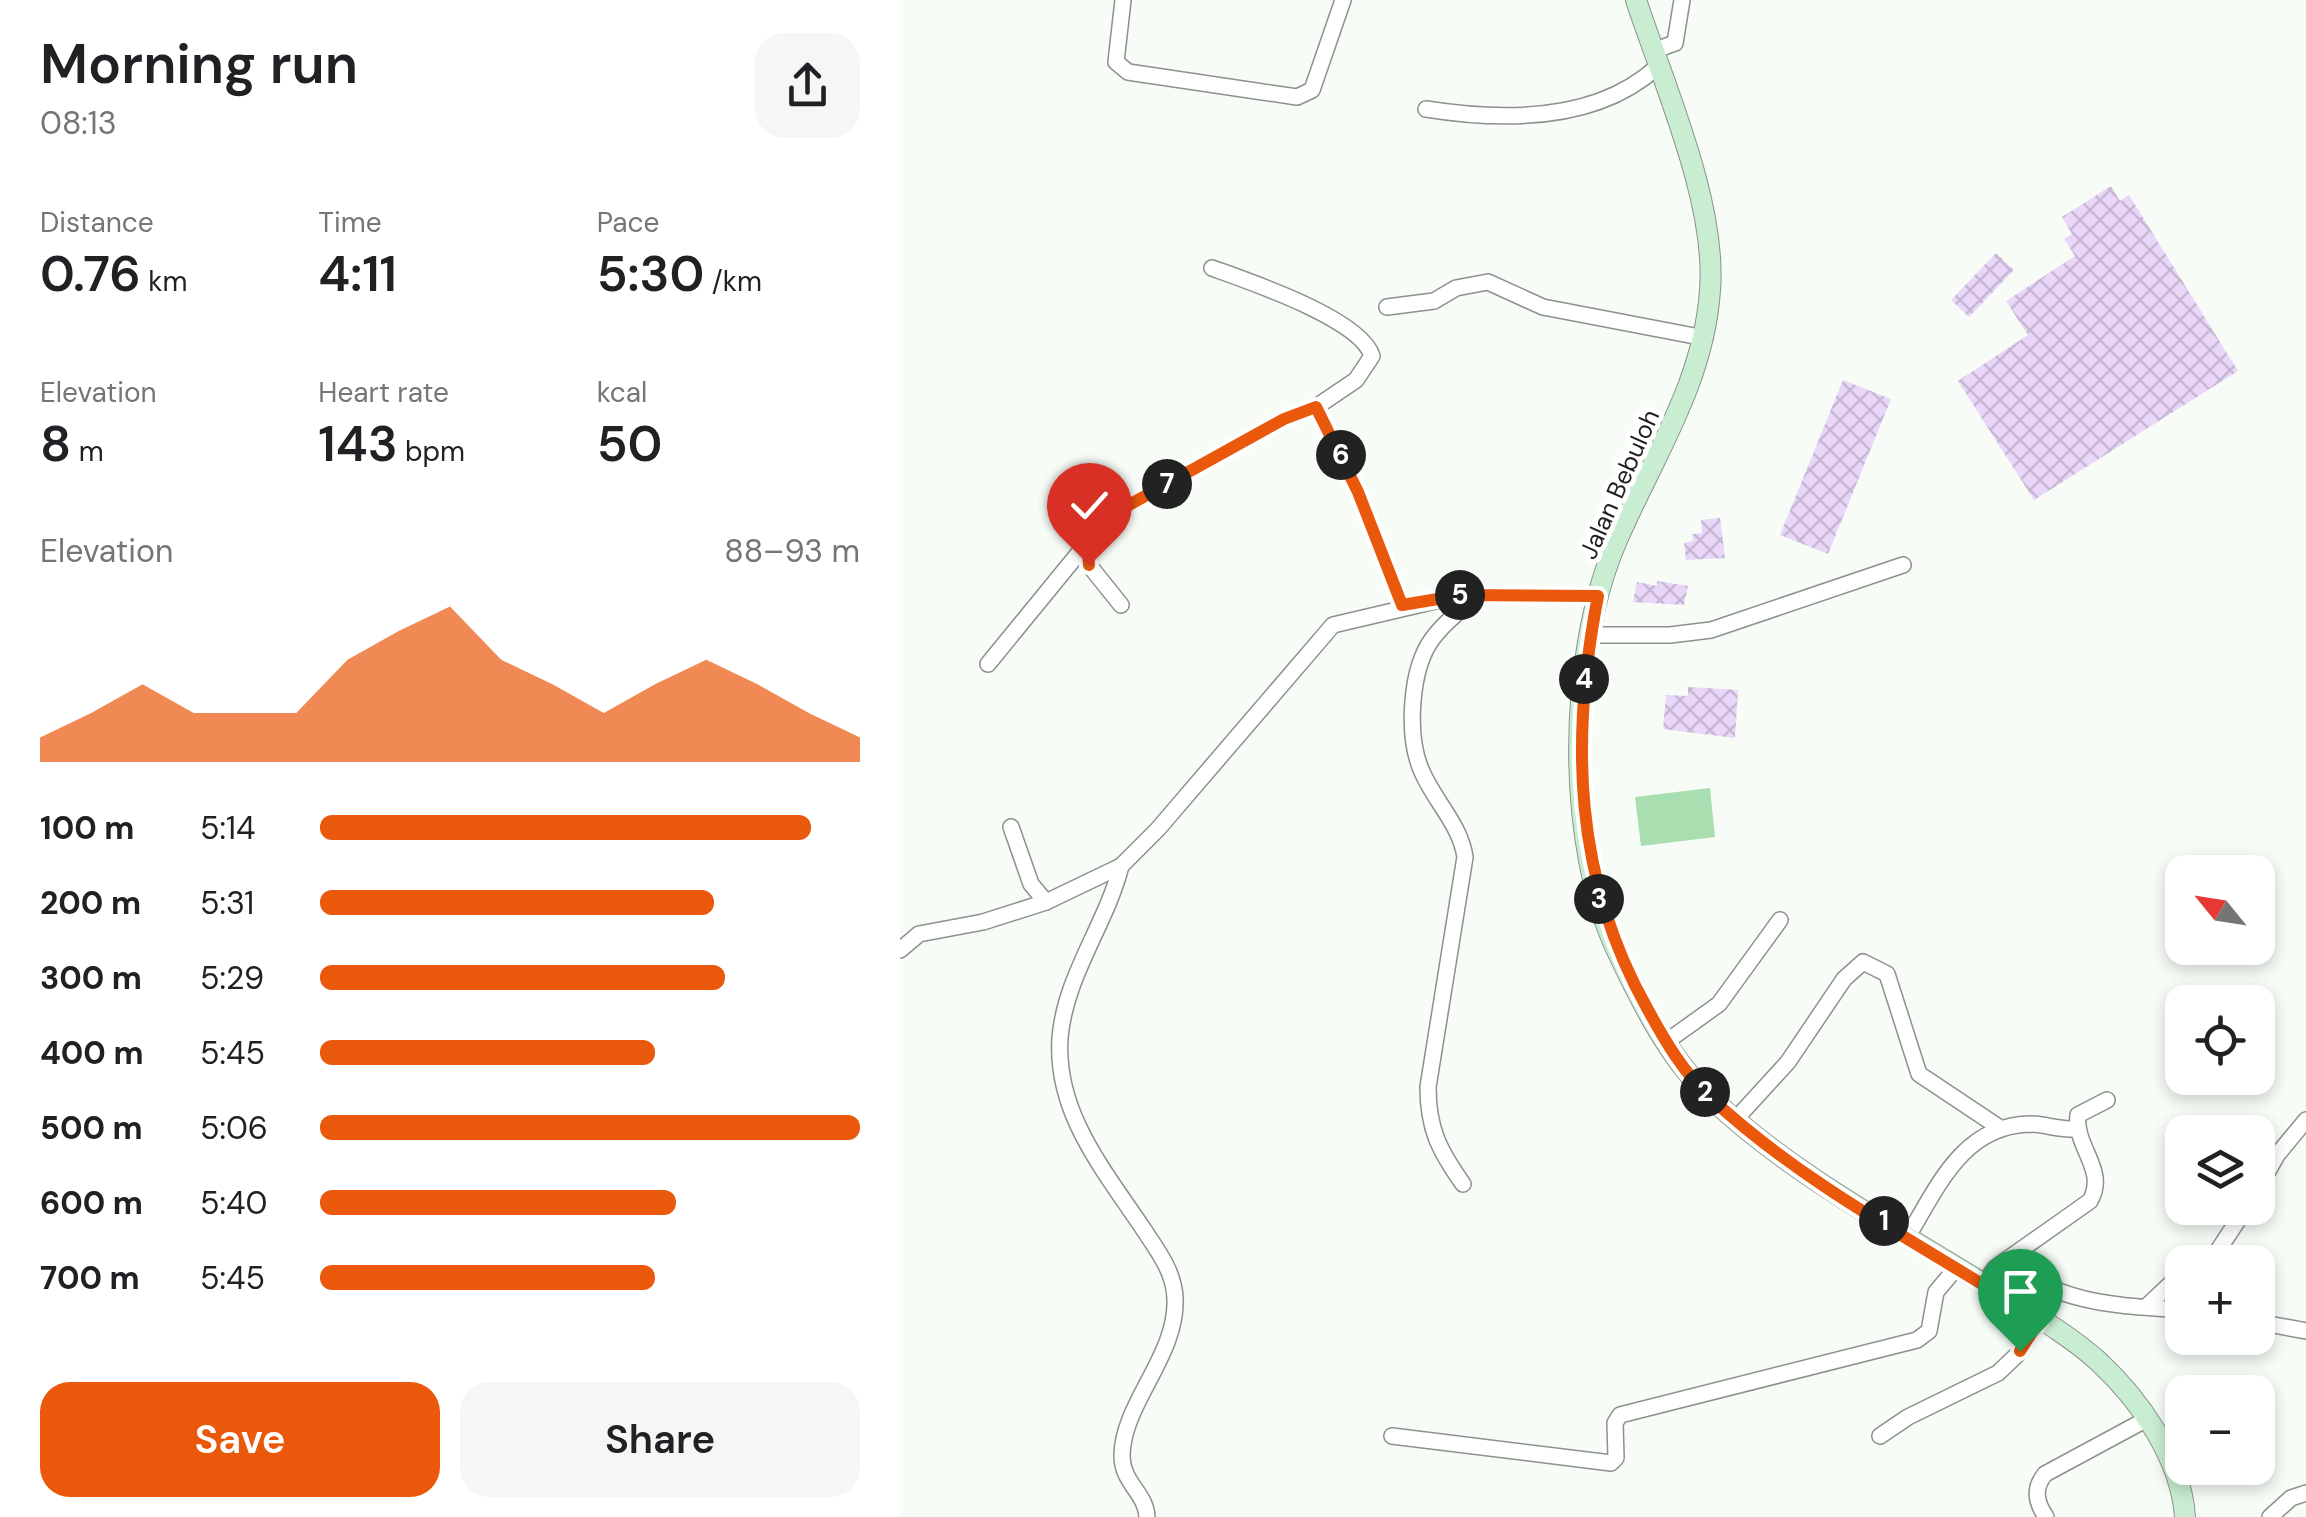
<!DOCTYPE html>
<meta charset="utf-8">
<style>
:root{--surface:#fff;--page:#f6f6f6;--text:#202124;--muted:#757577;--accent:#ea580c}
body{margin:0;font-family:"DM Sans",sans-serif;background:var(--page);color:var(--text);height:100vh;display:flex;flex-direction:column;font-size:38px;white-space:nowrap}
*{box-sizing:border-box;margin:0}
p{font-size:32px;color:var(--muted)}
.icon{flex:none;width:55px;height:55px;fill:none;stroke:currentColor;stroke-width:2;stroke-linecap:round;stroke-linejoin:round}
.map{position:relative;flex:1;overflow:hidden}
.details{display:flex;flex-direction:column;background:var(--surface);width:900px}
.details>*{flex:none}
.needle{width:65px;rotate:300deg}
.fabs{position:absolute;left:1265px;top:855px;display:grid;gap:20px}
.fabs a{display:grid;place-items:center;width:110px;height:110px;border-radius:20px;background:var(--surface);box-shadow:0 5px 15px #0003;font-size:50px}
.pin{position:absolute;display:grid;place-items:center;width:85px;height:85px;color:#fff;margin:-102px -42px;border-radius:50% 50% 50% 0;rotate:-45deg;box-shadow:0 0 10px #0007}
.pin .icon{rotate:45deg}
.km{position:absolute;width:50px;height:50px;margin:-25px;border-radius:50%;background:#222;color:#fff;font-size:28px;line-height:50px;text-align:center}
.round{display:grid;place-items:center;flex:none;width:105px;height:105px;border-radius:30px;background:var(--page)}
.headline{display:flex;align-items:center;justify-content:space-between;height:170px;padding:0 40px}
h1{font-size:55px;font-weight:600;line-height:75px}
.figures{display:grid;grid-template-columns:repeat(3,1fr);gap:15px;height:170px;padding:10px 40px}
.figures div{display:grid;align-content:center}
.figures b{font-size:50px;font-weight:600}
.figures small{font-size:28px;font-weight:400}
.figures p{font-size:28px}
.chart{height:280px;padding:20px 40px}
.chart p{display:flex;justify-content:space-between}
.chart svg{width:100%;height:180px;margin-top:10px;fill:var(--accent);opacity:.7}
.action{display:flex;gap:20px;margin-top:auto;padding:20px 40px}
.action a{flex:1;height:115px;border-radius:30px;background:var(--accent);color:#fff;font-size:40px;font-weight:600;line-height:115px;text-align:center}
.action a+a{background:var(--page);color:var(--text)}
ul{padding:0 40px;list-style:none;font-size:32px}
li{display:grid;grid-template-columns:160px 120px 1fr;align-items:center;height:75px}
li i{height:25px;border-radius:12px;background:var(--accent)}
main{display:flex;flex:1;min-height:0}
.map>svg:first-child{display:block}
</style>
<main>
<section class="details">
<div class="headline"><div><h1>Morning run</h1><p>08:13</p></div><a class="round"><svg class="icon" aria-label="share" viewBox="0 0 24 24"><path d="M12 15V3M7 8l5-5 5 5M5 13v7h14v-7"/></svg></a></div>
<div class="figures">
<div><p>Distance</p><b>0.76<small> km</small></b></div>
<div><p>Time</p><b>4:11</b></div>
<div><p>Pace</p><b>5:30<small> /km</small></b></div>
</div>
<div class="figures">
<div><p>Elevation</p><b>8<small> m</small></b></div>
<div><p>Heart rate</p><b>143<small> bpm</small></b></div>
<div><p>kcal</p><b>50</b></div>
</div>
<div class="chart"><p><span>Elevation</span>88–93 m</p>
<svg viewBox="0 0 160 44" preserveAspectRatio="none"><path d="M0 44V38L10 32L20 25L30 32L40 32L50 32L60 19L70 12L80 6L90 19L100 25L110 32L120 25L130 19L140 25L150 32L160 38V44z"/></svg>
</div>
<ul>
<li><b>100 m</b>5:14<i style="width:91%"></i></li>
<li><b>200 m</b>5:31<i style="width:73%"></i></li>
<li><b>300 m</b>5:29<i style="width:75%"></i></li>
<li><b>400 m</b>5:45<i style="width:62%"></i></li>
<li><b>500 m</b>5:06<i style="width:100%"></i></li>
<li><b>600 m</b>5:40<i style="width:66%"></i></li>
<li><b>700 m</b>5:45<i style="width:62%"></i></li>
</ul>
<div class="action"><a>Save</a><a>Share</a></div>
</section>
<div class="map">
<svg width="1406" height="1517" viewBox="0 0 1406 1517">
<defs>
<pattern id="building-cross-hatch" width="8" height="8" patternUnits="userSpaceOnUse" patternTransform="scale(2.5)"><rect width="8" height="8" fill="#e9d6f9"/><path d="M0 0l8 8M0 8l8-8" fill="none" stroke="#c7b7d5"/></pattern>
</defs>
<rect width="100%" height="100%" fill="#f7fcf7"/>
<polygon fill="#a8deb0" points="810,788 815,837 741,846 735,797"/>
<g fill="url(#building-cross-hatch)">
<polygon points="1211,186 1220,201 1229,195 1338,371 1134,500 1058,381 1128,335 1106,301 1175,256 1164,239 1172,234 1162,217"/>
<polygon points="1096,253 1114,270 1069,317 1051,300"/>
<polygon points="943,380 991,399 928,554 880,535"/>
<polygon points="820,518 825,558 786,560 784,543 793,541 792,534 802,533 801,520"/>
<polygon points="757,581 788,586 784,605 733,602 737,582 757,586"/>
<polygon points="788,687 838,690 835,738 763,729 766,695 788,696"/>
</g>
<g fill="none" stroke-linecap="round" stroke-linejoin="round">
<g stroke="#8d918d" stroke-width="18">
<g id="minor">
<polyline points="223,0 216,62 228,72 397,97 412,90 443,0"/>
<polyline points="753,51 775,43 782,0"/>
<path d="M526,109C602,121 697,122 757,67"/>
<path d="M312,268C348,281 461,319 472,356L456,380L416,407"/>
<polyline points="487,307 534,301 556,288 588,282 643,307 805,338"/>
<polyline points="187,543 189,565 221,605"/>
<polyline points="690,635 770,635 811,630 1003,565"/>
<polyline points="88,664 209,516 384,419 416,407 458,492 502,605"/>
<polyline points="111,827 131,884 146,902"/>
<path d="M221,866C206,925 165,976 160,1038C155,1113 204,1170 244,1230C258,1251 274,1272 275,1298C278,1355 222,1404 222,1456C222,1483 246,1493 247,1517"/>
<polyline points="0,950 19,934 83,922 146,902 221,866 258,829 433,625 561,595 698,596"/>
<polyline points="766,1042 819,1004 880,920"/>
<polyline points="835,1120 888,1062 944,979 963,962 987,974 1019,1074 1100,1128"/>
<path d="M563,1184C539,1150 528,1129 528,1087L565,857C560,823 532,799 520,767C507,733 510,668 533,638C545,622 562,609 578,596"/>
<polyline points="1358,1189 1377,1155 1406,1120"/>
<path d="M1008,1236C1038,1186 1063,1126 1129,1124C1145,1124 1160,1130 1177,1129"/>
<path d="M1105,1261C1163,1305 1213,1305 1282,1310"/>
<polyline points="1300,1262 1317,1252 1346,1208"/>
<path d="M1084,1284L1095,1268L1190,1201C1208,1170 1174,1147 1178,1115L1207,1100"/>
<polyline points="1246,1307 1282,1273"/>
<polyline points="1358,1322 1406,1331"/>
<polyline points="492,1436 711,1463 716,1458 715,1423 720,1415 1017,1340 1029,1331 1036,1292 1057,1267"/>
<polyline points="980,1436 1008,1417 1098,1373 1121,1351 1140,1320"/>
<path d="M1146,1517C1136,1502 1133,1489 1145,1474L1247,1419"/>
<polyline points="1370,1517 1391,1498 1406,1493"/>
</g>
</g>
<g stroke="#8d918d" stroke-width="22">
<path id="secondary" d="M736,0C764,85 817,203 810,290C804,384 751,460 715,545C668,657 665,845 719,955C743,1006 771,1061 813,1100C894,1176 998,1230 1092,1289C1127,1311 1167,1333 1198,1361C1240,1400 1281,1458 1285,1517"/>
</g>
<use href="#minor" stroke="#fff" stroke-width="15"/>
<use href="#secondary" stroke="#c8edd0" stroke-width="20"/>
</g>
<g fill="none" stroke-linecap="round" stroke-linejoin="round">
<g stroke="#fff" stroke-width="20">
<path id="route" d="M189,565L187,543L209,516L384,419L416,407L458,492L502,605L562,595L698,596C670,740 674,878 747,1008C765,1041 784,1074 813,1100C908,1188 1031,1250 1140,1320L1120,1351"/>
</g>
<use href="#route" stroke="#ea580c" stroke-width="12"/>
</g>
<g text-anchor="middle" stroke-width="10" stroke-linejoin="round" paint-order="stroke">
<g font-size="25" fill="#1f211f" stroke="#fff">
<text transform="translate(719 484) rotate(-66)" y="9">Jalan Bebuloh</text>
</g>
</g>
</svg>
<div class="fabs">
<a><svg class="needle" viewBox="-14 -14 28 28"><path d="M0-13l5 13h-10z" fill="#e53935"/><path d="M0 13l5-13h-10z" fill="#757577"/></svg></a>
<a><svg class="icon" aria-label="locate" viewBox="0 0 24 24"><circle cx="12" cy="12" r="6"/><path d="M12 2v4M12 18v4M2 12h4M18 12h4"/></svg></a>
<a><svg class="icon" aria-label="layers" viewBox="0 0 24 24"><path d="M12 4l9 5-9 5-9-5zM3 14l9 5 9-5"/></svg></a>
<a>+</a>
<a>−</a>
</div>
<div class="pin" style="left:1120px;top:1351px;background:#1e9e55"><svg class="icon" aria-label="arrive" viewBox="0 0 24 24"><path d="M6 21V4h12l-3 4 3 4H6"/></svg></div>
<div class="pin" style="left:189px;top:565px;background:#d93025"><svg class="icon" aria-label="check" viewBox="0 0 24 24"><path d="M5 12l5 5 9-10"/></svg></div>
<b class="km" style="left:984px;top:1221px">1</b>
<b class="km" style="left:805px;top:1092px">2</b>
<b class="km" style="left:699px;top:899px">3</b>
<b class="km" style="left:684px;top:679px">4</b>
<b class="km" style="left:560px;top:595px">5</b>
<b class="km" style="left:441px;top:455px">6</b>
<b class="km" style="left:267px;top:484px">7</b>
</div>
</main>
